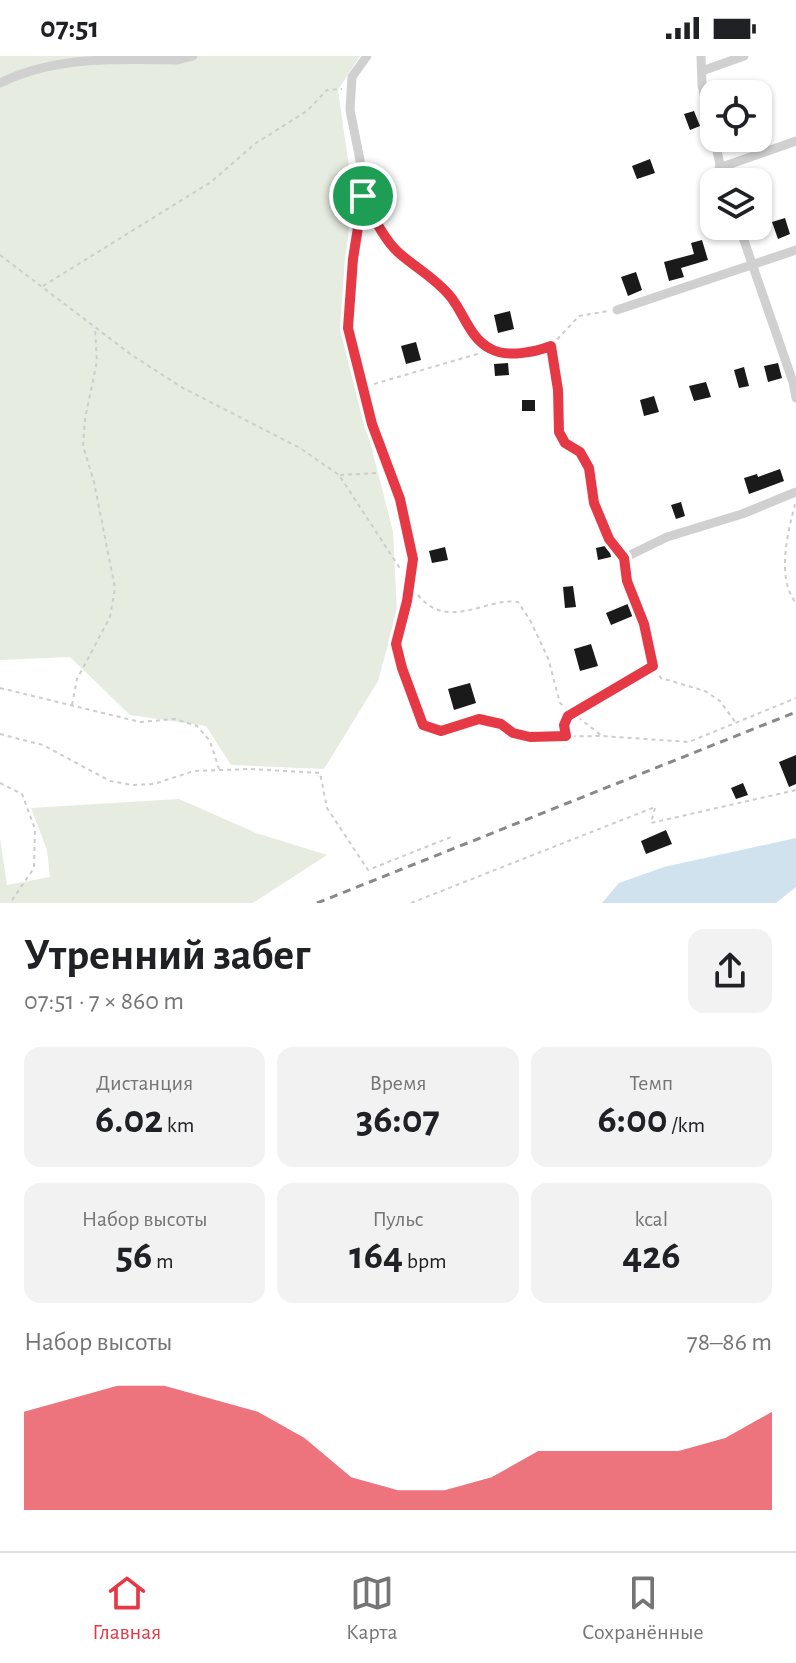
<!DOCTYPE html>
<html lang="ru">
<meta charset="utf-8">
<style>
:root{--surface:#fff;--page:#f2f2f2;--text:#202124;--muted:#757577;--line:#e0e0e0;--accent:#e63946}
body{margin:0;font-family:"Alegreya Sans",sans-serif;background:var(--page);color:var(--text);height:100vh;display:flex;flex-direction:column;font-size:30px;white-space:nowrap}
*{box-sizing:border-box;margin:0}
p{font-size:26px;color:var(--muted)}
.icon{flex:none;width:44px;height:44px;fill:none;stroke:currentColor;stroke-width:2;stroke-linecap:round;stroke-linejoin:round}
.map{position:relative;height:847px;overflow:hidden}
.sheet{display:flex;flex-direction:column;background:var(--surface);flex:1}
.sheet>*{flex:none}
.controls{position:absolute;left:700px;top:24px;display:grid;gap:16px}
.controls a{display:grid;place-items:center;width:72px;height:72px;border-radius:16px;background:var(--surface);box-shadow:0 2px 6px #0004;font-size:40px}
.pin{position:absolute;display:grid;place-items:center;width:68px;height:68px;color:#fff;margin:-34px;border:4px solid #fff;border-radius:50%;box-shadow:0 2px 8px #0007}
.round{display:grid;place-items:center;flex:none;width:84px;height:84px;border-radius:16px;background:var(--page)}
.head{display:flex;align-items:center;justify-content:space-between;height:136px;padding:0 24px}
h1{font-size:44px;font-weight:700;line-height:60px}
.stats{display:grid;grid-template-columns:repeat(3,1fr);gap:12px;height:136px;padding:8px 24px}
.stats div{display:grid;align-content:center;border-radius:16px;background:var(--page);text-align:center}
.stats b{font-size:40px;font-weight:700}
.stats small{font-size:22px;font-weight:400}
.stats p{font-size:22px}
.chart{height:224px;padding:16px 24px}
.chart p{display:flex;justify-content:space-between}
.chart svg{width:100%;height:144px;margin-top:8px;fill:var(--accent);opacity:.7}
.status{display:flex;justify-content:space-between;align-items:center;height:56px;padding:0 40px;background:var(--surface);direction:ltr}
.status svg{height:22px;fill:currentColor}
.menu{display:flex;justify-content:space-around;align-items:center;height:112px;border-top:2px solid var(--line);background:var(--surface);font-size:22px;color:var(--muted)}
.menu a{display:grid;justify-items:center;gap:4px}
.menu .on{color:var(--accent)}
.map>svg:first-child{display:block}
</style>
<div class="status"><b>07:51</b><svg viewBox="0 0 49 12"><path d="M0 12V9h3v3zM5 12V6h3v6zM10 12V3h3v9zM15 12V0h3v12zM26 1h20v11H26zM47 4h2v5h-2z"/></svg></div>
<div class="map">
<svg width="796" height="847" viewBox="0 0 796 847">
<rect width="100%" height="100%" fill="#fff"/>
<g fill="#e6ecdf">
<polygon points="0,0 360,0 338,34 352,132 341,271 393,476 397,556 378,625 324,713 231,709 206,670 130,659 70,601 0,604"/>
<polygon points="179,743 256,777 327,799 253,847 0,847 0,782 7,829 50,821 47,794 31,752"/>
</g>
<polygon fill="#cfe2ee" points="796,782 796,831 776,847 602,847 619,827 664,811"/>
<g fill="#1a1a1a">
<polygon points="694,55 700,70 690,74 684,58"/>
<polygon points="766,59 772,75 758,80 758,62"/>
<polygon points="650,103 655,117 637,123 632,110"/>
<polygon points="785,162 790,178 778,183 772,166"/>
<polygon points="702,184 708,204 681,212 684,221 669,225 664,206 694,198 691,187"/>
<polygon points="636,216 642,234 628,240 621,221"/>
<polygon points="510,255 514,273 498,277 494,259"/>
<polygon points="416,286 421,304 406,308 401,290"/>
<polygon points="508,307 509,319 495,320 494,308"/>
<polygon points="778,307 782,322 768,326 764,310"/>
<polygon points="744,311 749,330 739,332 734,314"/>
<polygon points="706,326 711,341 694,345 689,330"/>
<polygon points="654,340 659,356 644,360 640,344"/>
<rect x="522" y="344" width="13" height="11"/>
<polygon points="780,413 784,425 749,438 744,422 757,418 758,421"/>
<polygon points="681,446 685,460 676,463 671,449"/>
<polygon points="609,489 611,501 598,504 596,492"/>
<polygon points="445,491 448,504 432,507 429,495"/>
<polygon points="573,530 576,551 565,552 563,531"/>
<polygon points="630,547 635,559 611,569 606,557"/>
<polygon points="591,588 598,610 580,615 574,593"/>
<polygon points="470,627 476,647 454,654 448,633"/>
<polygon points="796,699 796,728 789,731 779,706"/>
<polygon points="743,727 748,739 736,743 731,732"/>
<polygon points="666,774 672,788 646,798 641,785"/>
</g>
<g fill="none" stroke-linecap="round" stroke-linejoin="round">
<g stroke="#cdcdcd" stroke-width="2" stroke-dasharray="4 4" stroke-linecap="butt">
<polyline points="371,154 396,195 430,219 452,242 470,274 490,293"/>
<polyline points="0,199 133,300 183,332 300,392 339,419 401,514"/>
<polyline points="43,230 211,126 256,87 307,55 327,34 342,33"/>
<polyline points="551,290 558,334 559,376 565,387 580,396 589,412 594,447 609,483 617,493"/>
<polyline points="374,328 491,294 515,297 538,295 551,290 579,260 608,255"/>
<polyline points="340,419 378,417"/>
<path d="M795,448C788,476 776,522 796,547"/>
<path d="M626,513C628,532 638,549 643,568C649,587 649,605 661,622L705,635L720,645L736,667"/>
<path d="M418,539C448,576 486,541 518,546L530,564L548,602L560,647L602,680"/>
<polyline points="0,632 140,666 175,663 197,670 210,685 219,713"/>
<polyline points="72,649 77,623 110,561 115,532 94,426 83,390 85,363 97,305 95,273"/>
<polyline points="488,663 501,668 513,677 530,681 602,680 689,686 796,642"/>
<polyline points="0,678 43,689 110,725 132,729 154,728 194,715 250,713 320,717 327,752 368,814 451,781"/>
<polyline points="566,679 564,669 574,655 652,611"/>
<polyline points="0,727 22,738 35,773 34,812 10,847"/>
<polyline points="655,752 651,767 796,734"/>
<polyline points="411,847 655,751"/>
</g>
<g stroke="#d0d0d0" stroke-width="9">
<polyline points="367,0 352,21 350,54 360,104 363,140 353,203 348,272 372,368 400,443 413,503 407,545 396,588 402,612 423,669 441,675 479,663"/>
<polyline points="701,0 702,29 724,126"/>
<polyline points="702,15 744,0"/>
<path d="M0,27C55,0 116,3 177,4L193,0"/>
<polyline points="719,112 796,85"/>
<polyline points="739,170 793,326 796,342"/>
<polyline points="617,254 796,194"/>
<polyline points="624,502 667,481 742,458 796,436"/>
</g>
<polyline stroke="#888" stroke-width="3" stroke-dasharray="8 6" stroke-linecap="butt" points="317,847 796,656"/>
</g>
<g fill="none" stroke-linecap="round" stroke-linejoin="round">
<g stroke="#fff" stroke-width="16">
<path id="route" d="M363,140C373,159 383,183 399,197C416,212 435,222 450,240C464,257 470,283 491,293C507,302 535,296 551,290L558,334L559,376L565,387L580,396L589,412L594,447L609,483L624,502L627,525L644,568L653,610L568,660L564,669L566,680L530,681L513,677L501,668L479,663L441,675L423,669L402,612L396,588L407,545L413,503L400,443L372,368L348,272L353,203Z"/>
</g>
<use href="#route" stroke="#e63946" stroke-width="10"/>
</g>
</svg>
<div class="controls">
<a><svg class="icon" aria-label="locate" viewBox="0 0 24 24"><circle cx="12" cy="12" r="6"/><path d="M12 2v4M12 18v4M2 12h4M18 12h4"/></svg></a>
<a><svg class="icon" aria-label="layers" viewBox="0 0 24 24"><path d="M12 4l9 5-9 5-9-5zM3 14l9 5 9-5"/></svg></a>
</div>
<div class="pin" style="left:363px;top:140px;background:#1e9e55"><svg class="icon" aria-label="arrive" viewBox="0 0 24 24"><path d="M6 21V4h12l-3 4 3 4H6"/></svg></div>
</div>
<section class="sheet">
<div class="head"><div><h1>Утренний забег</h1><p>07:51 · 7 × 860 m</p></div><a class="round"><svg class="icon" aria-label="share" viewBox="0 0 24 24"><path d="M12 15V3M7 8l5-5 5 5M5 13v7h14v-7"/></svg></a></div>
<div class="stats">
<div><p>Дистанция</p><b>6.02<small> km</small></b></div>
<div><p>Время</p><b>36:07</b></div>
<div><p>Темп</p><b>6:00<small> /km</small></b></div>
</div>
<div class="stats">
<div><p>Набор высоты</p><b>56<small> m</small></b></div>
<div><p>Пульс</p><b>164<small> bpm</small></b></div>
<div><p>kcal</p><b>426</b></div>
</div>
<div class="chart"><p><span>Набор высоты</span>78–86 m</p>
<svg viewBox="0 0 160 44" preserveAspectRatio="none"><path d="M0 44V14L10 10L20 6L30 6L40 10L50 14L60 22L70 34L80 38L90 38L100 34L110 26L120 26L130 26L140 26L150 22L160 14V44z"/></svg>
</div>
</section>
<nav class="menu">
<a class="on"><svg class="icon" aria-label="home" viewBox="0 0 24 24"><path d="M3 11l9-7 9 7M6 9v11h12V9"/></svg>Главная</a>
<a><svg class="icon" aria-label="map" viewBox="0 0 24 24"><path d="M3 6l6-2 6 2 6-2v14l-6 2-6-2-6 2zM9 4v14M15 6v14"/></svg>Карта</a>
<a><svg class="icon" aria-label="saved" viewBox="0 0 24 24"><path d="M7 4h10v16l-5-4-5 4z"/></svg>Сохранённые</a>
</nav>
